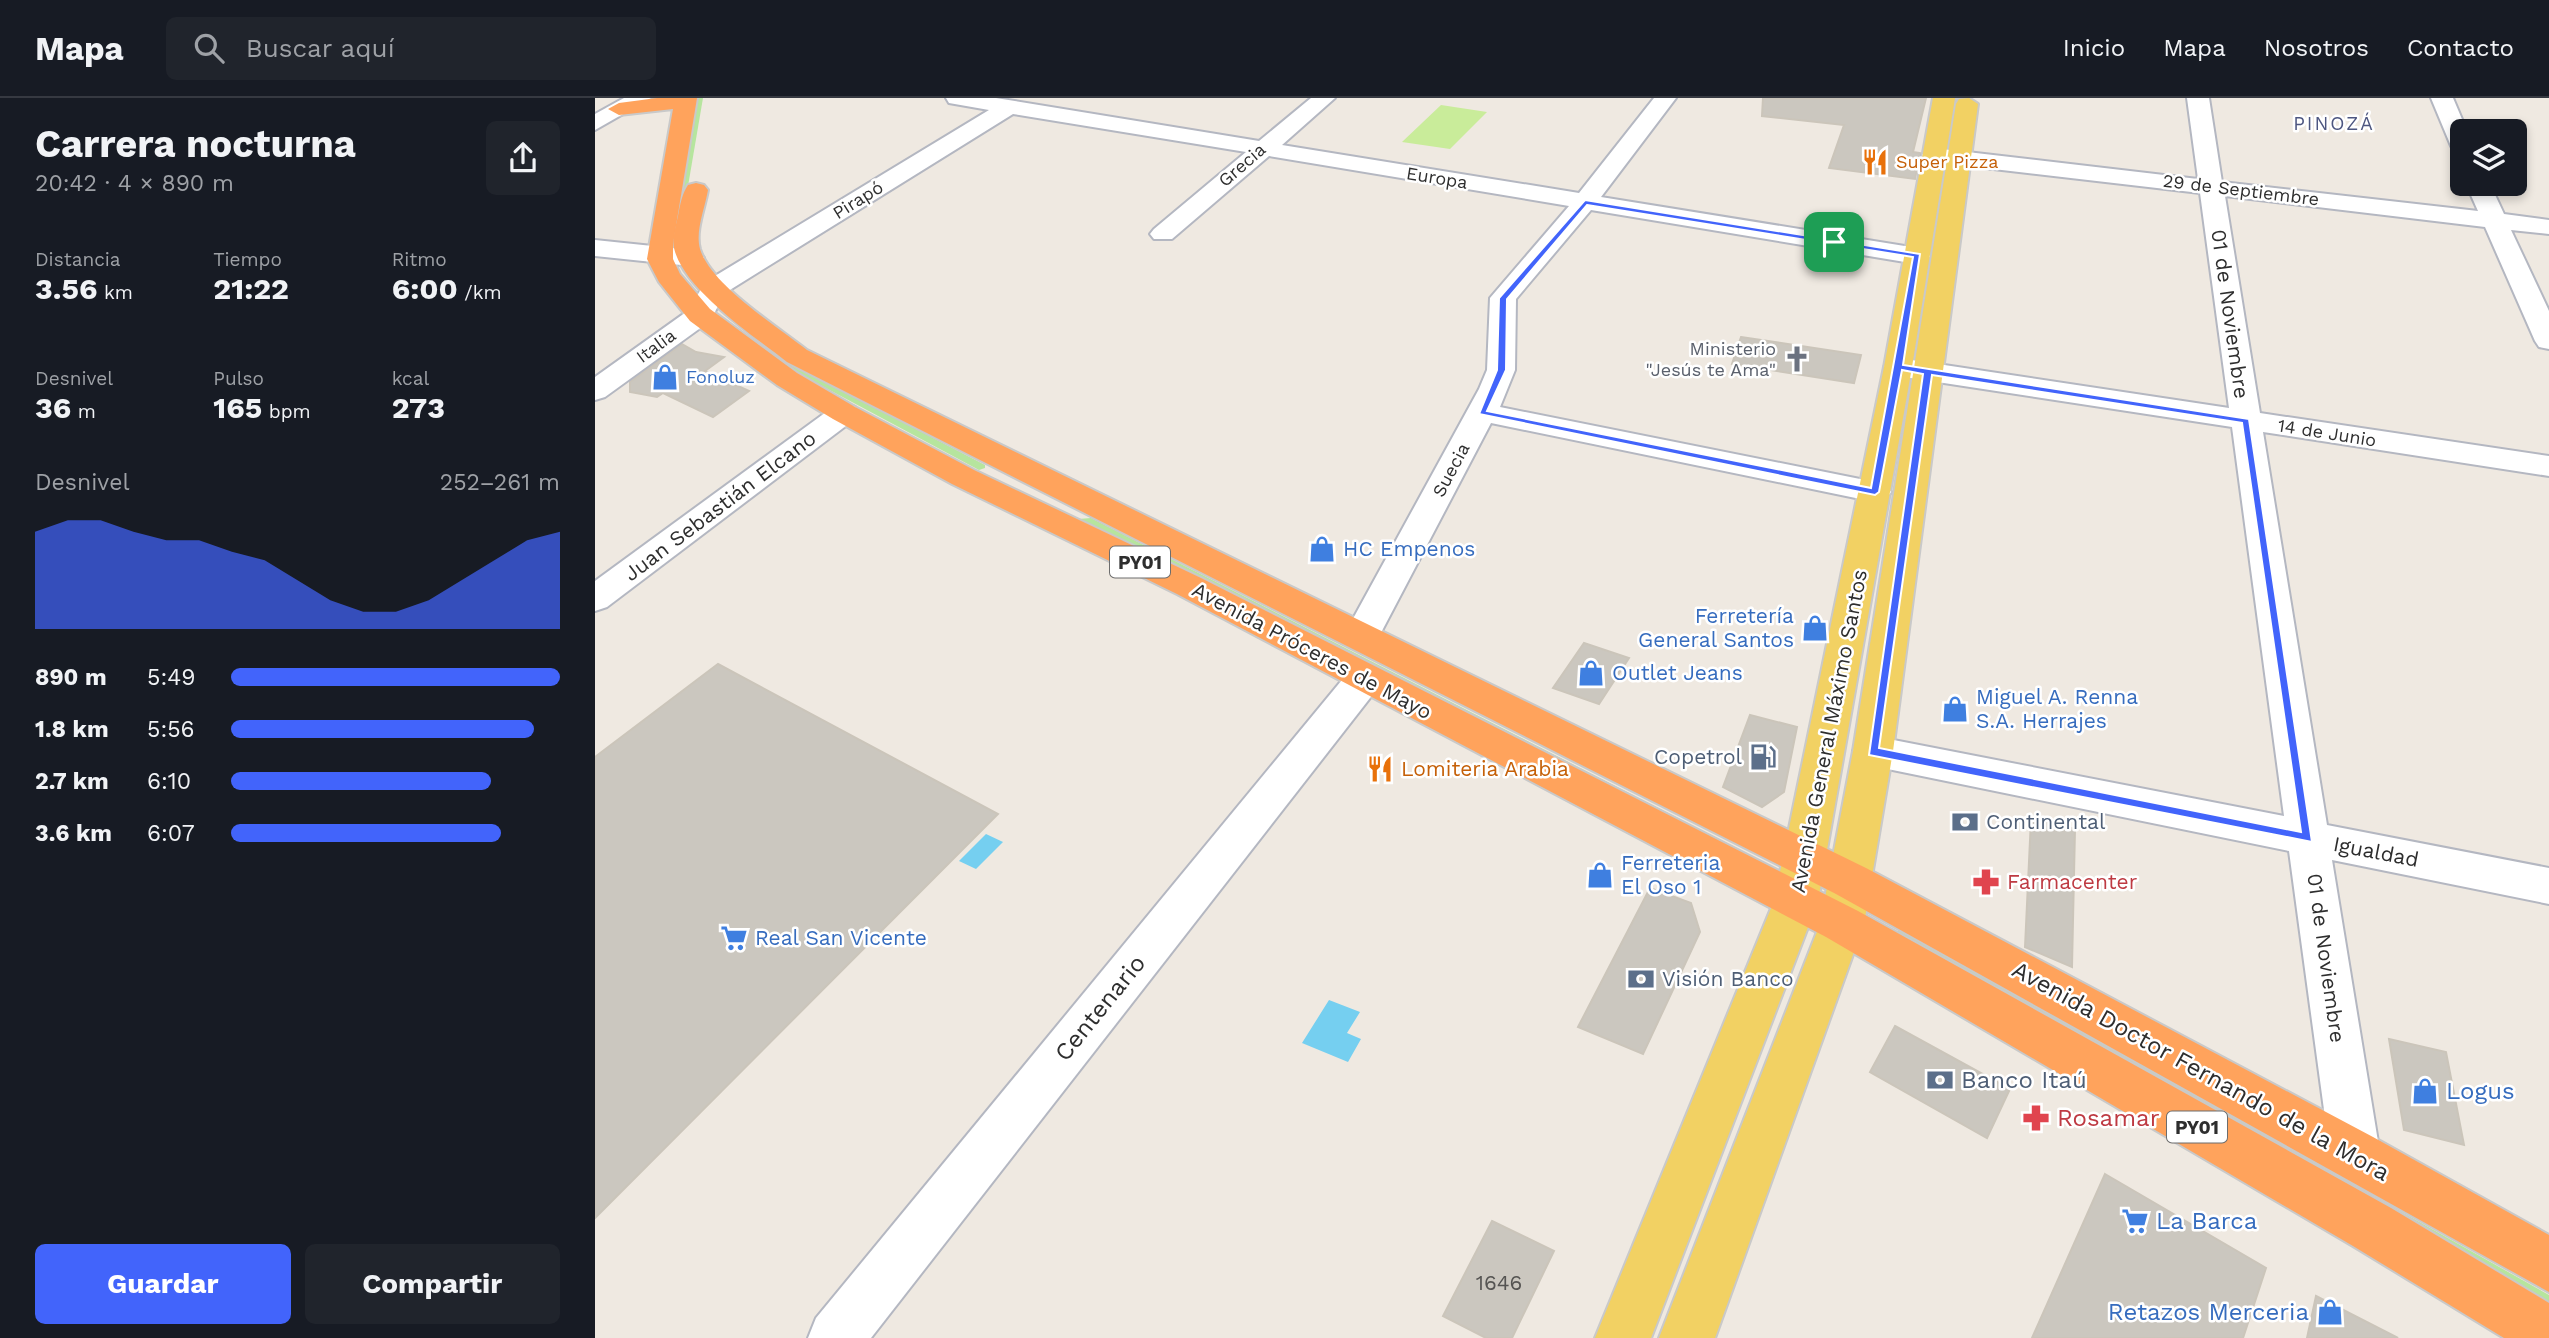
<!DOCTYPE html>
<html lang="es">
<meta charset="utf-8">
<style>
:root{--surface:#171b24;--page:#20242c;--text:#f1f3f6;--muted:#9ea1a6;--line:#363941;--accent:#4264fb}
body{margin:0;font-family:"Work Sans",sans-serif;background:var(--page);color:var(--text);height:100vh;display:flex;flex-direction:column;font-size:26px;white-space:nowrap}
*{box-sizing:border-box;margin:0}
p{font-size:23px;color:var(--muted)}
.icon{flex:none;width:38px;height:38px;fill:none;stroke:currentColor;stroke-width:2;stroke-linecap:round;stroke-linejoin:round}
.map{position:relative;flex:1;overflow:hidden}
.side{display:flex;flex-direction:column;background:var(--surface);width:595px}
.side>*{flex:none}
.controls{position:absolute;left:1855px;top:21px;display:grid;gap:14px}
.controls a{display:grid;place-items:center;width:77px;height:77px;border-radius:10px;background:var(--surface);box-shadow:0 4px 10px #0003;font-size:35px}
.pin{position:absolute;display:grid;place-items:center;width:60px;height:60px;color:#fff;margin:-30px;border-radius:14px;box-shadow:0 4px 10px #0006}
.round{display:grid;place-items:center;flex:none;width:74px;height:74px;border-radius:10px;background:var(--page)}
.headline{display:flex;align-items:center;justify-content:space-between;height:119px;padding:0 35px}
h1{font-size:38px;font-weight:700;line-height:52px}
.stats{display:grid;grid-template-columns:repeat(3,1fr);gap:10px;height:119px;padding:7px 35px}
.stats div{display:grid;align-content:center}
.stats b{font-size:30px;font-weight:700}
.stats small{font-size:19px;font-weight:400}
.stats p{font-size:19px}
.chart{height:196px;padding:14px 35px}
.chart p{display:flex;justify-content:space-between}
.chart svg{width:100%;height:126px;margin-top:7px;fill:var(--accent);opacity:.7}
.cta{display:flex;gap:14px;margin-top:auto;padding:14px 35px}
.cta a{flex:1;height:80px;border-radius:10px;background:var(--accent);color:#fff;font-size:28px;font-weight:700;line-height:80px;text-align:center}
.cta a+a{background:var(--page);color:var(--text)}
ul{padding:0 35px;list-style:none;font-size:23px}
li{display:grid;grid-template-columns:112px 84px 1fr;align-items:center;height:52px}
li i{height:18px;border-radius:9px;background:var(--accent)}
header{display:flex;align-items:center;gap:42px;box-sizing:border-box;height:98px;padding:0 35px;background:var(--surface);border-bottom:2px solid var(--line)}
header strong{font-size:33px}
nav{display:flex;gap:38px;margin-inline-start:auto;font-size:24px}
.search{width:490px;height:63px;background:var(--page);display:flex;align-items:center;gap:18px;box-sizing:border-box;padding:0 24px;border-radius:10px;color:var(--muted);font-size:26px}
main{display:flex;flex:1;min-height:0}
.map>svg:first-child{display:block}
</style>
<header>
<strong>Mapa</strong>
<div class="search"><svg class="icon" aria-label="search" viewBox="0 0 24 24"><circle cx="10" cy="10" r="6"/><path d="M15 15l6 6"/></svg>Buscar aquí</div>
<nav><a>Inicio</a><a>Mapa</a><a>Nosotros</a><a>Contacto</a></nav>
</header>
<main>
<section class="side">
<div class="headline"><div><h1>Carrera nocturna</h1><p>20:42 · 4 × 890 m</p></div><a class="round"><svg class="icon" aria-label="share" viewBox="0 0 24 24"><path d="M12 15V3M7 8l5-5 5 5M5 13v7h14v-7"/></svg></a></div>
<div class="stats">
<div><p>Distancia</p><b>3.56<small> km</small></b></div>
<div><p>Tiempo</p><b>21:22</b></div>
<div><p>Ritmo</p><b>6:00<small> /km</small></b></div>
</div>
<div class="stats">
<div><p>Desnivel</p><b>36<small> m</small></b></div>
<div><p>Pulso</p><b>165<small> bpm</small></b></div>
<div><p>kcal</p><b>273</b></div>
</div>
<div class="chart"><p><span>Desnivel</span>252–261 m</p>
<svg viewBox="0 0 160 44" preserveAspectRatio="none"><path d="M0 44V10L10 6L20 6L30 10L40 13L50 13L60 17L70 20L80 27L90 34L100 38L110 38L120 34L130 27L140 20L150 13L160 10V44z"/></svg>
</div>
<ul>
<li><b>890 m</b>5:49<i style="width:100%"></i></li>
<li><b>1.8 km</b>5:56<i style="width:92%"></i></li>
<li><b>2.7 km</b>6:10<i style="width:79%"></i></li>
<li><b>3.6 km</b>6:07<i style="width:82%"></i></li>
</ul>
<div class="cta"><a>Guardar</a><a>Compartir</a></div>
</section>
<div class="map">
<svg width="1954" height="1240" viewBox="0 0 1954 1240">
<rect width="100%" height="100%" fill="#efe9e1"/>
<g fill="#b6e59e">
<polygon points="101,0 108,0 84,141 77,155 76,143"/>
<polygon points="120,202 204,270 390,367 390,370 384,372 199,273"/>
<polygon points="496,420 1169,764 1171,768 1167,771 483,421"/>
<polygon points="1302,833 1308,833 1954,1197 1954,1209 1301,836"/>
</g>
<polygon fill="#c9ec9a" points="846,7 892,14 855,51 807,44"/>
<g fill="#75cff0">
<polygon points="391,736 408,744 381,771 364,763"/>
<polygon points="734,902 765,914 752,935 766,941 753,964 707,945"/>
</g>
<g fill="#cbc7bf" stroke="#cbc5ba" stroke-width="2">
<polygon points="1168,0 1331,0 1318,54 1325,55 1320,81 1234,70 1249,27 1167,18"/>
<polygon points="1146,239 1266,257 1259,285 1137,266"/>
<polygon points="87,246 101,254 129,259 110,273 154,293 118,319 68,295 62,299 35,294 35,284"/>
<polygon points="989,545 1034,560 1004,606 958,590"/>
<polygon points="123,566 403,716 0,1120 0,659"/>
<polygon points="1155,617 1202,629 1189,694 1167,709 1128,689"/>
<polygon points="1436,721 1480,731 1477,869 1430,849"/>
<polygon points="1055,790 1096,805 1105,834 1048,956 983,929"/>
<polygon points="1300,928 1415,991 1392,1040 1275,974"/>
<polygon points="1794,941 1851,954 1869,1047 1809,1032"/>
<polygon points="1510,1076 1671,1170 1648,1240 1437,1240"/>
<polygon points="897,1123 959,1153 917,1240 891,1240 848,1218"/>
<polygon points="1721,1198 1803,1240 1712,1240"/>
</g>
<g fill="none" stroke-linecap="round" stroke-linejoin="round">
<g stroke="#b4b7c1" stroke-width="4">
<g id="minor">
<polygon points="29,0 56,0 0,32 0,16"/>
<polygon points="351,0 401,0 664,43 716,0 740,0 687,47 984,95 1059,0 1081,0 1006,99 1322,150 1331,153 1335,158 1331,163 1322,166 996,112 921,201 920,272 905,309 1280,384 1291,387 1296,394 1291,401 1280,404 896,325 779,548 766,552 753,548 748,539 884,291 892,272 895,200 974,108 674,58 577,141 559,141 555,136 559,131 651,54 418,16 130,195 115,223 10,299 0,302 0,279 94,212 110,184 394,12 354,5"/>
<polygon points="1592,0 1614,0 1627,84 1883,113 1871,86 1895,86 1909,116 1954,122 1954,136 1916,132 1954,213 1954,251 1944,249 1940,243 1890,129 1630,98 1665,315 1954,358 1954,378 1668,334 1732,727 1954,770 1954,806 1737,762 1785,1056 1778,1073 1760,1081 1742,1073 1735,1056 1694,753 1278,668 1264,664 1258,653 1264,642 1278,638 1689,718 1637,329 1303,278 1293,275 1289,269 1293,263 1303,260 1634,310 1605,95 1338,64 1327,57 1338,50 1603,81"/>
<polygon points="1836,0 1858,0 1872,33 1867,33 1867,55 1859,53 1856,48"/>
<polygon points="0,142 96,152 105,155 109,160 105,165 96,168 0,158"/>
<polygon points="249,306 260,309 264,315 260,321 12,509 0,513 0,483 238,309"/>
<polygon points="769,567 782,571 788,581 782,591 276,1240 213,1240 221,1220 756,571"/>
</g>
</g>
<g stroke="#c9c9c9" stroke-width="4">
<g id="major">
<polygon points="1338,0 1360,0 1317,269 1223,803 1056,1240 1000,1240 1179,803 1289,269"/>
<polygon points="1374,0 1383,6 1298,653 1269,826 1120,1240 1064,1240 1225,826 1258,653 1361,6 1364,1"/>
</g>
</g>
<g stroke="#c9c9c9" stroke-width="4">
<g id="highway">
<polygon points="62,0 102,0 78,146 78,161 85,176 115,211 202,275 260,309 379,372 606,480 1263,813 1796,1110 1954,1205 1954,1240 1909,1240 1758,1148 1231,839 582,496 357,386 238,321 182,287 95,223 64,184 52,161 78,11 24,17 13,11 24,5"/>
<path d="M101,85L109,87L113,92C110,110 100,133 105,151C116,187 183,229 212,252L1271,770L1778,1039L1954,1137V1194L1241,796L192,264C160,239 88,191 79,150C77,140 81,127 83,118C85,107 87,96 93,87Z"/>
</g>
</g>
<use href="#minor" fill="#fff" fill-rule="evenodd"/>
<use href="#major" fill="#f2d163" fill-rule="evenodd"/>
<use href="#highway" fill="#ffa35c" fill-rule="evenodd"/>
</g>
<path fill="#4264fb" stroke="#fff" stroke-width="2" fill-rule="evenodd" d="M990,102L1325,156L1308,267L1654,321L1717,744L1274,657L1328,276L1307,272L1284,394L1280,397L884,316L902,272L904,200ZM992,107L1318,159L1276,390L892,313L911,272L912,201ZM1337,277L1647,325L1706,734L1284,650Z"/>
<defs>
<g id="restaurant-bare" transform="scale(2.1)"><path d="M-5-6h1v4h1v-4h1v4h1v-4h1v5L-1.5 .5V6h-2V.5L-5-1ZM5-6V6H3V1.5H1.5Q1.5-4 5-6Z" fill="#e8710a" stroke="#fff" stroke-width="2.5" paint-order="stroke"/></g>
<g id="church-bare" transform="scale(2.1)"><path d="M-1.2-6h2.4v3.5h3.3v2.4h-3.3V6h-2.4V-.1h-3.3v-2.4h3.3Z" fill="#6b7280" stroke="#fff" stroke-width="2.5" paint-order="stroke"/></g>
<g id="shop-bare" transform="scale(2.1)"><path d="M-5-2.5h2.3a2.7 3.5 0 0 1 5.4 0H5L5.5 6h-11ZM-1.5-2.5h3a1.5 2.3 0 0 0-3 0Z" fill="#3f7fe0" stroke="#fff" stroke-width="2.5" paint-order="stroke"/></g>
<g id="fuel-bare" transform="scale(2.1)"><path d="M-5.5-6h7V0h2V4h1.3V-2.5L3-4.5l.8-.8L6-3V5H2.5V1h-1V6h-7ZM-4.2-4.7v3.2H.2V-4.7Z" fill="#5c6f8a" stroke="#fff" stroke-width="2.5" paint-order="stroke"/></g>
<g id="bank-bare" transform="scale(2.1)"><path d="M-6-4H6V4H-6ZM0-2.3a2.3 2.3 0 1 0 0 4.6a2.3 2.3 0 1 0 0-4.6Z" fill="#5c6f8a" stroke="#fff" stroke-width="2.5" paint-order="stroke"/></g>
<g id="pharmacy-bare" transform="scale(2.1)"><path d="M-2-6h4v4h4v4h-4v4h-4v-4h-4v-4h4Z" fill="#e0444e" stroke="#fff" stroke-width="2.5" paint-order="stroke"/></g>
<g id="supermarket-bare" transform="scale(2.1)"><path d="M-6-5.5h2.5l.6 2H6L4.5 2H-2.5L-4.4-4H-6ZM-1.5 3.2a1.3 1.3 0 1 0 .1 0ZM3 3.2a1.3 1.3 0 1 0 .1 0Z" fill="#3f7fe0" stroke="#fff" stroke-width="2.5" paint-order="stroke"/></g>
</defs>
<g fill-rule="evenodd">
<use href="#restaurant-bare" x="1280" y="64"/>
<use href="#church-bare" x="1202" y="261"/>
<use href="#shop-bare" x="70" y="279"/>
<use href="#shop-bare" x="727" y="451"/>
<use href="#shop-bare" x="1220" y="530"/>
<use href="#shop-bare" x="996" y="575"/>
<use href="#shop-bare" x="1360" y="611"/>
<use href="#fuel-bare" x="1168" y="659"/>
<use href="#restaurant-bare" x="785" y="671"/>
<use href="#bank-bare" x="1370" y="724"/>
<use href="#shop-bare" x="1005" y="777"/>
<use href="#pharmacy-bare" x="1391" y="784"/>
<use href="#supermarket-bare" x="139" y="840"/>
<use href="#bank-bare" x="1046" y="881"/>
<use href="#bank-bare" x="1345" y="982"/>
<use href="#shop-bare" x="1830" y="993"/>
<use href="#pharmacy-bare" x="1441" y="1020"/>
<use href="#supermarket-bare" x="1540" y="1123"/>
<use href="#shop-bare" x="1735" y="1214"/>
</g>
<g text-anchor="middle" stroke-width="5" stroke-linejoin="round" paint-order="stroke">
<g font-size="18" fill="#c56008" stroke="#fff" text-anchor="start">
<text x="1301" y="70">Super Pizza</text>
</g>
<g font-size="18" fill="#2e2e2e" stroke="#fff">
<text transform="translate(647 67) rotate(-41)" y="6">Grecia</text>
<text transform="translate(842 80) rotate(9)" y="6">Europa</text>
<text transform="translate(1646 92) rotate(7)" y="6">29 de Septiembre</text>
<text transform="translate(263 102) rotate(-32)" y="6">Pirapó</text>
<text transform="translate(61 248) rotate(-36)" y="6">Italia</text>
<text transform="translate(1732 335) rotate(9)" y="6">14 de Junio</text>
<text transform="translate(856 372) rotate(-62)" y="6">Suecia</text>
</g>
<g font-size="18" fill="#5b616d" stroke="#fff" text-anchor="end">
<text x="1181" y="257">Ministerio<tspan x="1181" dy="21">"Jesús te Ama"</tspan></text>
</g>
<g font-size="18" fill="#366cbe" stroke="#fff" text-anchor="start">
<text x="91" y="285">Fonoluz</text>
</g>
<g font-size="19" letter-spacing="2" fill="#4d5680" stroke="#fff">
<text x="1739" y="32">PINOZÁ</text>
</g>
<g fill="#fff" stroke="#6d6d6d" stroke-width="2">
<rect x="515" y="448.5" width="60" height="31" rx="5"/>
<rect x="1572" y="1013.5" width="60" height="31" rx="5"/>
</g>
<g font-size="19" font-weight="bold" fill="#2e2e2e">
<text x="545" y="471">PY01</text>
<text x="1602" y="1036">PY01</text>
</g>
<g font-size="21" fill="#2e2e2e" stroke="#fff">
<text transform="translate(1635 216) rotate(82)" y="7">01 de Noviembre</text>
<text transform="translate(125 408) rotate(-37)" y="7">Juan Sebastián Elcano</text>
<text transform="translate(717 553) rotate(28)" y="7">Avenida Próceres de Mayo</text>
<text transform="translate(1234 633) rotate(-79)" y="7">Avenida General Máximo Santos</text>
<text transform="translate(1781 754) rotate(11)" y="7">Igualdad</text>
<text transform="translate(1731 860) rotate(82)" y="7">01 de Noviembre</text>
</g>
<g font-size="21" fill="#366cbe" stroke="#fff" text-anchor="start">
<text x="748" y="458">HC Empenos</text>
<text x="1199" y="525" text-anchor="end">Ferretería<tspan x="1199" dy="24">General Santos</tspan></text>
<text x="1017" y="582">Outlet Jeans</text>
<text x="1381" y="606">Miguel A. Renna<tspan x="1381" dy="24">S.A. Herrajes</tspan></text>
<text x="1026" y="772">Ferreteria<tspan x="1026" dy="24">El Oso 1</tspan></text>
<text x="160" y="847">Real San Vicente</text>
</g>
<g font-size="21" fill="#4e5e75" stroke="#fff" text-anchor="start">
<text x="1147" y="666" text-anchor="end">Copetrol</text>
<text x="1391" y="731">Continental</text>
<text x="1067" y="888">Visión Banco</text>
</g>
<g font-size="21" fill="#c56008" stroke="#fff" text-anchor="start">
<text x="806" y="678">Lomiteria Arabia</text>
</g>
<g font-size="21" fill="#be3a42" stroke="#fff" text-anchor="start">
<text x="1412" y="791">Farmacenter</text>
</g>
<g font-size="21" fill="#555452">
<text x="904" y="1192">1646</text>
</g>
<g font-size="24" fill="#2e2e2e" stroke="#fff">
<text transform="translate(505 910) rotate(-51)" y="8">Centenario</text>
<text transform="translate(1606 973) rotate(29)" y="8">Avenida Doctor Fernando de la Mora</text>
</g>
<g font-size="24" fill="#4e5e75" stroke="#fff" text-anchor="start">
<text x="1366" y="990">Banco Itaú</text>
</g>
<g font-size="24" fill="#366cbe" stroke="#fff" text-anchor="start">
<text x="1851" y="1001">Logus</text>
<text x="1561" y="1131">La Barca</text>
<text x="1714" y="1222" text-anchor="end">Retazos Merceria</text>
</g>
<g font-size="24" fill="#be3a42" stroke="#fff" text-anchor="start">
<text x="1462" y="1028">Rosamar</text>
</g>
</g>
</svg>
<div class="controls">
<a><svg class="icon" aria-label="layers" viewBox="0 0 24 24"><path d="M12 4l9 5-9 5-9-5zM3 14l9 5 9-5"/></svg></a>
</div>
<div class="pin" style="left:1239px;top:144px;background:#1e9e55"><svg class="icon" aria-label="arrive" viewBox="0 0 24 24"><path d="M6 21V4h12l-3 4 3 4H6"/></svg></div>
</div>
</main>
